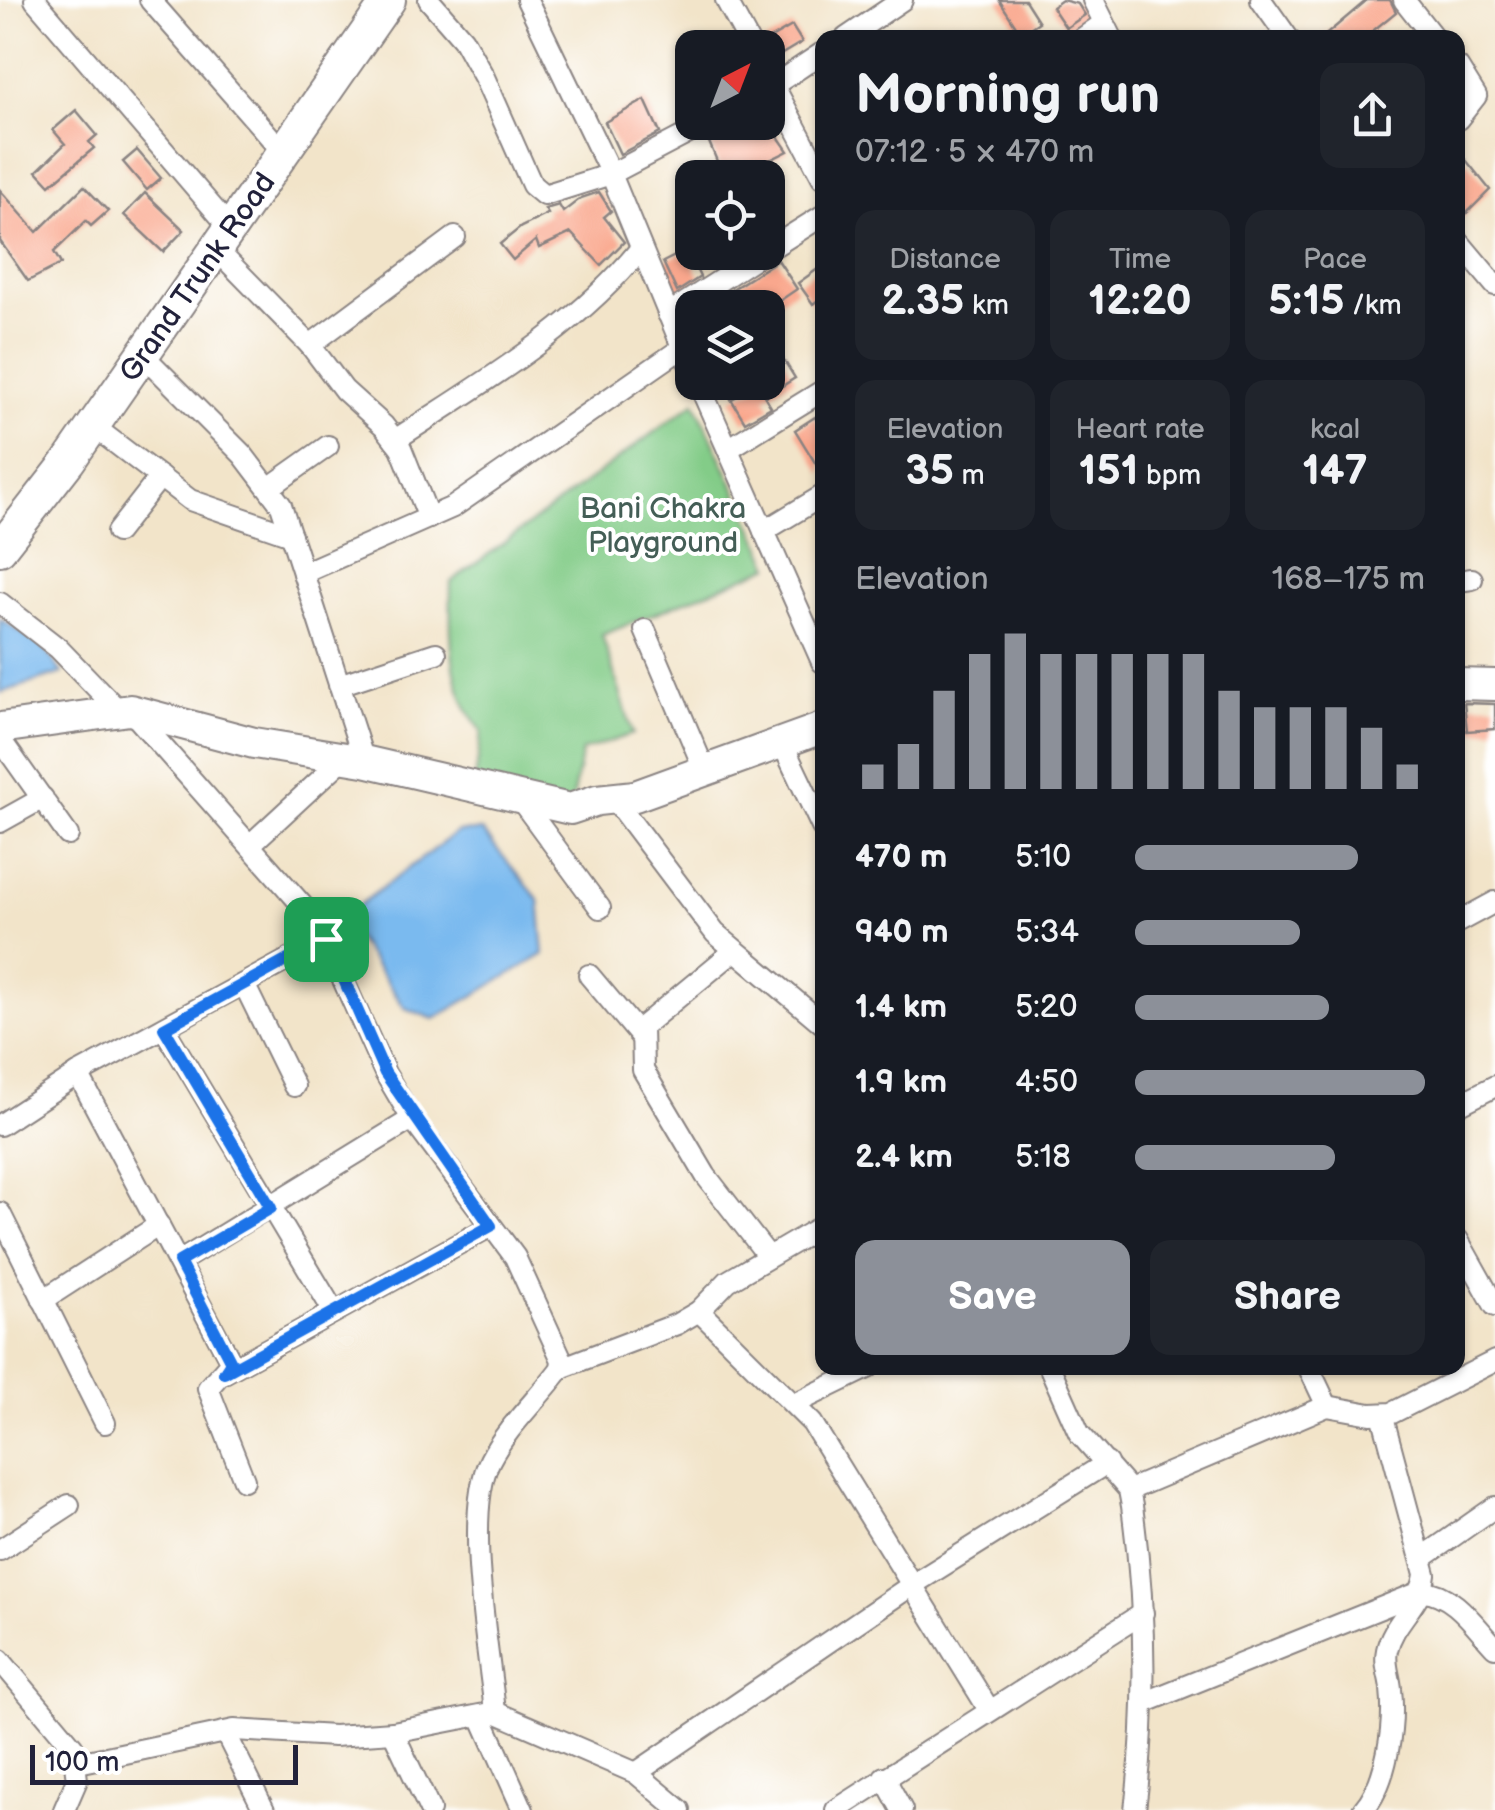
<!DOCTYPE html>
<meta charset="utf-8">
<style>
:root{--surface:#171b24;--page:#20242c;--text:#f1f3f6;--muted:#9ea1a6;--accent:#8c9099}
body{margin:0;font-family:"Balsamiq Sans",sans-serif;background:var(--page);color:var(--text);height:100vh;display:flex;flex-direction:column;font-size:38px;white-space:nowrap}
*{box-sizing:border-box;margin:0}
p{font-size:32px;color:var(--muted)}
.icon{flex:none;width:55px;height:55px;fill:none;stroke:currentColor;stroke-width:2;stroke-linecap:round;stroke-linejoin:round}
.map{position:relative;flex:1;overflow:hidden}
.details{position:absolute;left:815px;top:30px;width:650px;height:1345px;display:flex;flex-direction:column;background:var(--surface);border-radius:20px;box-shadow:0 2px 8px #0004}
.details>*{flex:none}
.needle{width:65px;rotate:42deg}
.buttons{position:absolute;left:675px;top:30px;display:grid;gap:20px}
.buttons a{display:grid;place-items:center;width:110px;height:110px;border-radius:20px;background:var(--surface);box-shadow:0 2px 8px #0004;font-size:50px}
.scale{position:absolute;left:30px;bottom:25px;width:268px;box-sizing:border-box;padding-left:10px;border:5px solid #22223b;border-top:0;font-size:28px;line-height:35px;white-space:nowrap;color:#22223b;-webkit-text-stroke:8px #fff;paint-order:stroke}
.pin{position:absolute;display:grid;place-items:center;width:85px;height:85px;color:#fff;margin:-42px;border-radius:20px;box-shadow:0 5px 15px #0006}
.round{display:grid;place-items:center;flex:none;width:105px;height:105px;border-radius:20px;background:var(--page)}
.head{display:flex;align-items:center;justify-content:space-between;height:170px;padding:0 40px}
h1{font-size:55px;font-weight:700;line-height:75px}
.figures{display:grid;grid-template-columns:repeat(3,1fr);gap:15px;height:170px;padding:10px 40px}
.figures div{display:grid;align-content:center;border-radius:20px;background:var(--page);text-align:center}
.figures b{font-size:42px;font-weight:700}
.figures small{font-size:28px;font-weight:400}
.figures p{font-size:28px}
.chart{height:280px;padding:20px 40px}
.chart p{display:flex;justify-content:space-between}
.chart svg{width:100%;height:180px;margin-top:10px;stroke:var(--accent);stroke-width:6}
.primary-button{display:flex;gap:20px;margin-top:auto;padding:20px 40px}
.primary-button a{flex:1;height:115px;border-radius:20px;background:var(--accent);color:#fff;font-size:40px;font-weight:700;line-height:115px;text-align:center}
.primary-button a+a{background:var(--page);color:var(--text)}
ul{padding:0 40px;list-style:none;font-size:32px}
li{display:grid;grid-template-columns:160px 120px 1fr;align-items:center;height:75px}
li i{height:25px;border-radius:12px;background:var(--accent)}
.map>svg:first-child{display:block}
</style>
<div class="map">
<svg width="1495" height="1810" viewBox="0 0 1495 1810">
<rect width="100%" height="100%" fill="#fff"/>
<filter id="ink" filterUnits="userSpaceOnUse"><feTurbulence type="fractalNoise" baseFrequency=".01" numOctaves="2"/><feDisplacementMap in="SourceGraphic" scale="20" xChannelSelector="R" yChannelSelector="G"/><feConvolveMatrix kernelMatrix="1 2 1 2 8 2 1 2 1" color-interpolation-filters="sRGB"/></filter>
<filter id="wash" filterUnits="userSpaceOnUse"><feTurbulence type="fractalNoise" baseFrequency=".0048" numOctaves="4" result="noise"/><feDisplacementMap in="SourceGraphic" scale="40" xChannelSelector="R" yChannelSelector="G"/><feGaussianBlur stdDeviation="2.25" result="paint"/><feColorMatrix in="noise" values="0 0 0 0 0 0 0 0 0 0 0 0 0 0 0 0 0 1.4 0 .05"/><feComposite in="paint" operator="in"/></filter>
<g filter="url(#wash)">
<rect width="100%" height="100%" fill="#f2e4c9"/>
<path fill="#83cc88" stroke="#527762" stroke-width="2.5" d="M695,402L771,566L602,635L633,734L582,751L570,809L474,787L482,731C447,691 450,632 451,582Z"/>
<g fill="#7abaef" stroke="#4e6e95" stroke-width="2.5">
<polygon points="0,619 43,646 62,673 0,693"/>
<polygon points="482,831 539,900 544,954 434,1019 405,1008 342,918 457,832"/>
</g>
<g id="blocks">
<g fill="#f9a78d">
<polygon points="999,0 1025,0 1039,22 1021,34"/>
<polygon points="1062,0 1078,4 1085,15 1066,28 1052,7"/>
<polygon points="1367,0 1390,0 1396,12 1364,38 1322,38"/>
<polygon points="792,26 802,42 772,60 764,42"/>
<polygon points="645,100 660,133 620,154 605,122"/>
<polygon points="76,110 97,135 89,142 94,148 50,185 37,171 65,144 53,130"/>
<polygon points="737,122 768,122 788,151 750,170 755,178 724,178 709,142 740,128"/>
<polygon points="137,150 161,178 147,190 123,162"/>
<polygon points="1466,160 1490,190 1458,222 1458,168"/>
<polygon points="84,186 108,211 91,226 86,221 54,252 61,264 28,281 0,241 0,190 37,232"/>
<polygon points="599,192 611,211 604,217 624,242 601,265 571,233 539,248 536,240 513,260 500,244 521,227 548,214 545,209 559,205 563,212 581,198"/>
<polygon points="145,193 184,230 163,252 124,215"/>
<polygon points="687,250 700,277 677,292 663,262"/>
<polygon points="778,260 797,289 769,308 738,308 728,292"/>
<polygon points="822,266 822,297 813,304 798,283"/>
<polygon points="768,334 795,378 765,397 771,407 745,422 731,399 768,382"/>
<polygon points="815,417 822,430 822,474 795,430"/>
<polygon points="1464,703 1495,704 1495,729 1467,731"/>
</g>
</g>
</g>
<g filter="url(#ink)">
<use href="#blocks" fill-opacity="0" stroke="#8a8382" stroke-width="2.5"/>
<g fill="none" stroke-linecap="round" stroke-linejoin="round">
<g stroke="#8a8382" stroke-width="24">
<g id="street">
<polyline points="35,0 231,229"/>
<polyline points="150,0 284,153"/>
<polyline points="429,0 463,39 484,77 532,185 544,195 611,174 710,122"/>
<polyline points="527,0 611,174 692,371"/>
<polyline points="726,0 752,48"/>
<polyline points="1093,0 1112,38"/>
<polyline points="1261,0 1288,38"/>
<polyline points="1404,0 1434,38"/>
<polyline points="846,38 902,0"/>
<polyline points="1083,38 1104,23"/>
<polyline points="1458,67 1476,96 1458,119"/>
<polyline points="768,75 822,177"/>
<polyline points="768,89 822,53"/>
<polyline points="1458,241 1495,285"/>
<polyline points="216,249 310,345 344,390 384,426 401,448 429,518"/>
<polyline points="768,250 822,216"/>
<polyline points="668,314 764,252"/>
<polyline points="310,345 455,237"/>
<polyline points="142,354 243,455 281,505 364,761"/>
<polyline points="698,382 822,662"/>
<polyline points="93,426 190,500 291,535"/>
<path d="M395,440C482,383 576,329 641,248"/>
<polyline points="728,449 822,391"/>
<polyline points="270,487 328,446"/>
<polyline points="764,531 822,496"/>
<polyline points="117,532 160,477"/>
<polyline points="303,573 453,507 682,348"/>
<polyline points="1458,581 1472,579"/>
<polyline points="0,603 58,648 119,711"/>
<polyline points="645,630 705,771"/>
<polyline points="339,685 436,653"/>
<path d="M131,711L317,922L385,1073L412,1119L515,1257L562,1360L561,1368C539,1398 507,1427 490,1460C463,1513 489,1651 495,1712"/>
<polyline points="0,739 68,835"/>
<polyline points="782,743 822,827"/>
<polyline points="613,798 715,933 822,1023"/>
<polyline points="520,799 600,908"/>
<polyline points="0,822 43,798"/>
<polyline points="251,844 344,758"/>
<polyline points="1458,922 1495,902"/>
<polyline points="733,952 642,1027 643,1070 706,1176 768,1256"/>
<polyline points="589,975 642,1038"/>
<polyline points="244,984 294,1086"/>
<polyline points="164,1028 334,1312"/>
<polyline points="78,1074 231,1362 208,1388 244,1480"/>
<polyline points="1458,1105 1495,1086"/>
<polyline points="0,1125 78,1074 326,939"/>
<polyline points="0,1213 105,1423"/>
<polyline points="1458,1240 1495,1306"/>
<polyline points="179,1262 412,1119"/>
<polyline points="43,1300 159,1225"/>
<polyline points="699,1311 812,1423 988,1708"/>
<polyline points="561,1368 677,1324 699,1311 728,1281 822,1226"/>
<path d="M1050,1368L1079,1433L1129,1490L1132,1506C1146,1609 1148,1706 1135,1810"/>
<polyline points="1309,1368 1327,1406"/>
<polyline points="224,1373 491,1226"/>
<polyline points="796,1403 868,1368"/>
<polyline points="1129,1490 1327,1406 1371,1414 1392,1413 1495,1361"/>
<polyline points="0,1550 69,1505"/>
<polyline points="1422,1558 1495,1507"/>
<polyline points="0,1660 73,1747 77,1780 64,1810"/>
<path d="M1146,1702L1423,1591C1454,1593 1475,1626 1495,1647"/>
<polyline points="481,1716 523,1810"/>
<polyline points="225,1732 264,1810"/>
<polyline points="393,1732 430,1810"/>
<polyline points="78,1763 234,1730 334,1736 393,1732 495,1712 636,1773 680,1810"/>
<polyline points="636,1773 912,1585 1107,1463"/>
<polyline points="884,1777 902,1810"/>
<polyline points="836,1810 1143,1613"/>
<path d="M1363,1810C1387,1783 1395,1726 1391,1689C1390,1676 1384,1664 1387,1650C1393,1621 1422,1604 1425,1574L1382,1414"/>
</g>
</g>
<g stroke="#8a8382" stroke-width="34">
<g id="secondary">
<polyline points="1458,684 1495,685"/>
<polyline points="0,728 130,710 254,743 364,761 570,809 597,800 635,796 822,728"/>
</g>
</g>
<g stroke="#8a8382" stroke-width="36">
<polyline id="primary" points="0,549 68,462 389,0"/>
</g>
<use href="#street" stroke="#fff" stroke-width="20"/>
<use href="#secondary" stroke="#fff" stroke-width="30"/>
<use href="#primary" stroke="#fff" stroke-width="32"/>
</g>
</g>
<g fill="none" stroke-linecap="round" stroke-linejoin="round" filter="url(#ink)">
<g stroke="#fff" stroke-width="20">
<polygon id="route" points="326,939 385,1073 491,1226 224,1373 231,1362 179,1262 271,1208 164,1028"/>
</g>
<use href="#route" stroke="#1a73e8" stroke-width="12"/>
</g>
<g text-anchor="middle" stroke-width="8" stroke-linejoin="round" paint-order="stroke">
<g font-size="30" fill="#22223b" stroke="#fff">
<text transform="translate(197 277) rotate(-55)" y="10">Grand Trunk Road</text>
</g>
<g font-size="30" fill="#445e56" stroke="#fff">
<text x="663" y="518">Bani Chakra<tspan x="663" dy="34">Playground</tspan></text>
</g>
</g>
</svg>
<div class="buttons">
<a><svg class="needle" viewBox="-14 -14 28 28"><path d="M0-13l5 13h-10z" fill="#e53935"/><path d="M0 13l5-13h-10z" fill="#9ea1a6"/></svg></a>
<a><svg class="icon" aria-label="locate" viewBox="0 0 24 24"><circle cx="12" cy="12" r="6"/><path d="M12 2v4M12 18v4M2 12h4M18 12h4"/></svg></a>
<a><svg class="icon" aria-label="layers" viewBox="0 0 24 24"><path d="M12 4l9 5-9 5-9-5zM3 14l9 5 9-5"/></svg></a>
</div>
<div class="scale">100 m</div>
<div class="pin" style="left:326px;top:939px;background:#1e9e55"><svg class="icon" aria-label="arrive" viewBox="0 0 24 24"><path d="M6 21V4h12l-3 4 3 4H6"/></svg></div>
<section class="details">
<div class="head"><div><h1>Morning run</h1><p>07:12 · 5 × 470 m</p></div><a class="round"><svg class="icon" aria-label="share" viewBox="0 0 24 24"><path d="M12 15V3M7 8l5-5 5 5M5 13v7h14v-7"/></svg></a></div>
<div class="figures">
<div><p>Distance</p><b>2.35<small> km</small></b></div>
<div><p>Time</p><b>12:20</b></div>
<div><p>Pace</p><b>5:15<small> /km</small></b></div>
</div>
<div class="figures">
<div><p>Elevation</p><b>35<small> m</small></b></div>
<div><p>Heart rate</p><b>151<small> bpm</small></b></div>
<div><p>kcal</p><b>147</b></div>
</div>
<div class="chart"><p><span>Elevation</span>168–175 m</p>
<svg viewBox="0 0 160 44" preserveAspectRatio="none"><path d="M5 44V38M15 44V33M25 44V20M35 44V11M45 44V6M55 44V11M65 44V11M75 44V11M85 44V11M95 44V11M105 44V20M115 44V24M125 44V24M135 44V24M145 44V29M155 44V38"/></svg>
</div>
<ul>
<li><b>470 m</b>5:10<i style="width:77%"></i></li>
<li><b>940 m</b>5:34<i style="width:57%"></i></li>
<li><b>1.4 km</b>5:20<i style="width:67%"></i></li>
<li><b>1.9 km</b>4:50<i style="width:100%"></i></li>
<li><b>2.4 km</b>5:18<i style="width:69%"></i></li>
</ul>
<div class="primary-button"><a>Save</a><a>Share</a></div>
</section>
</div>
